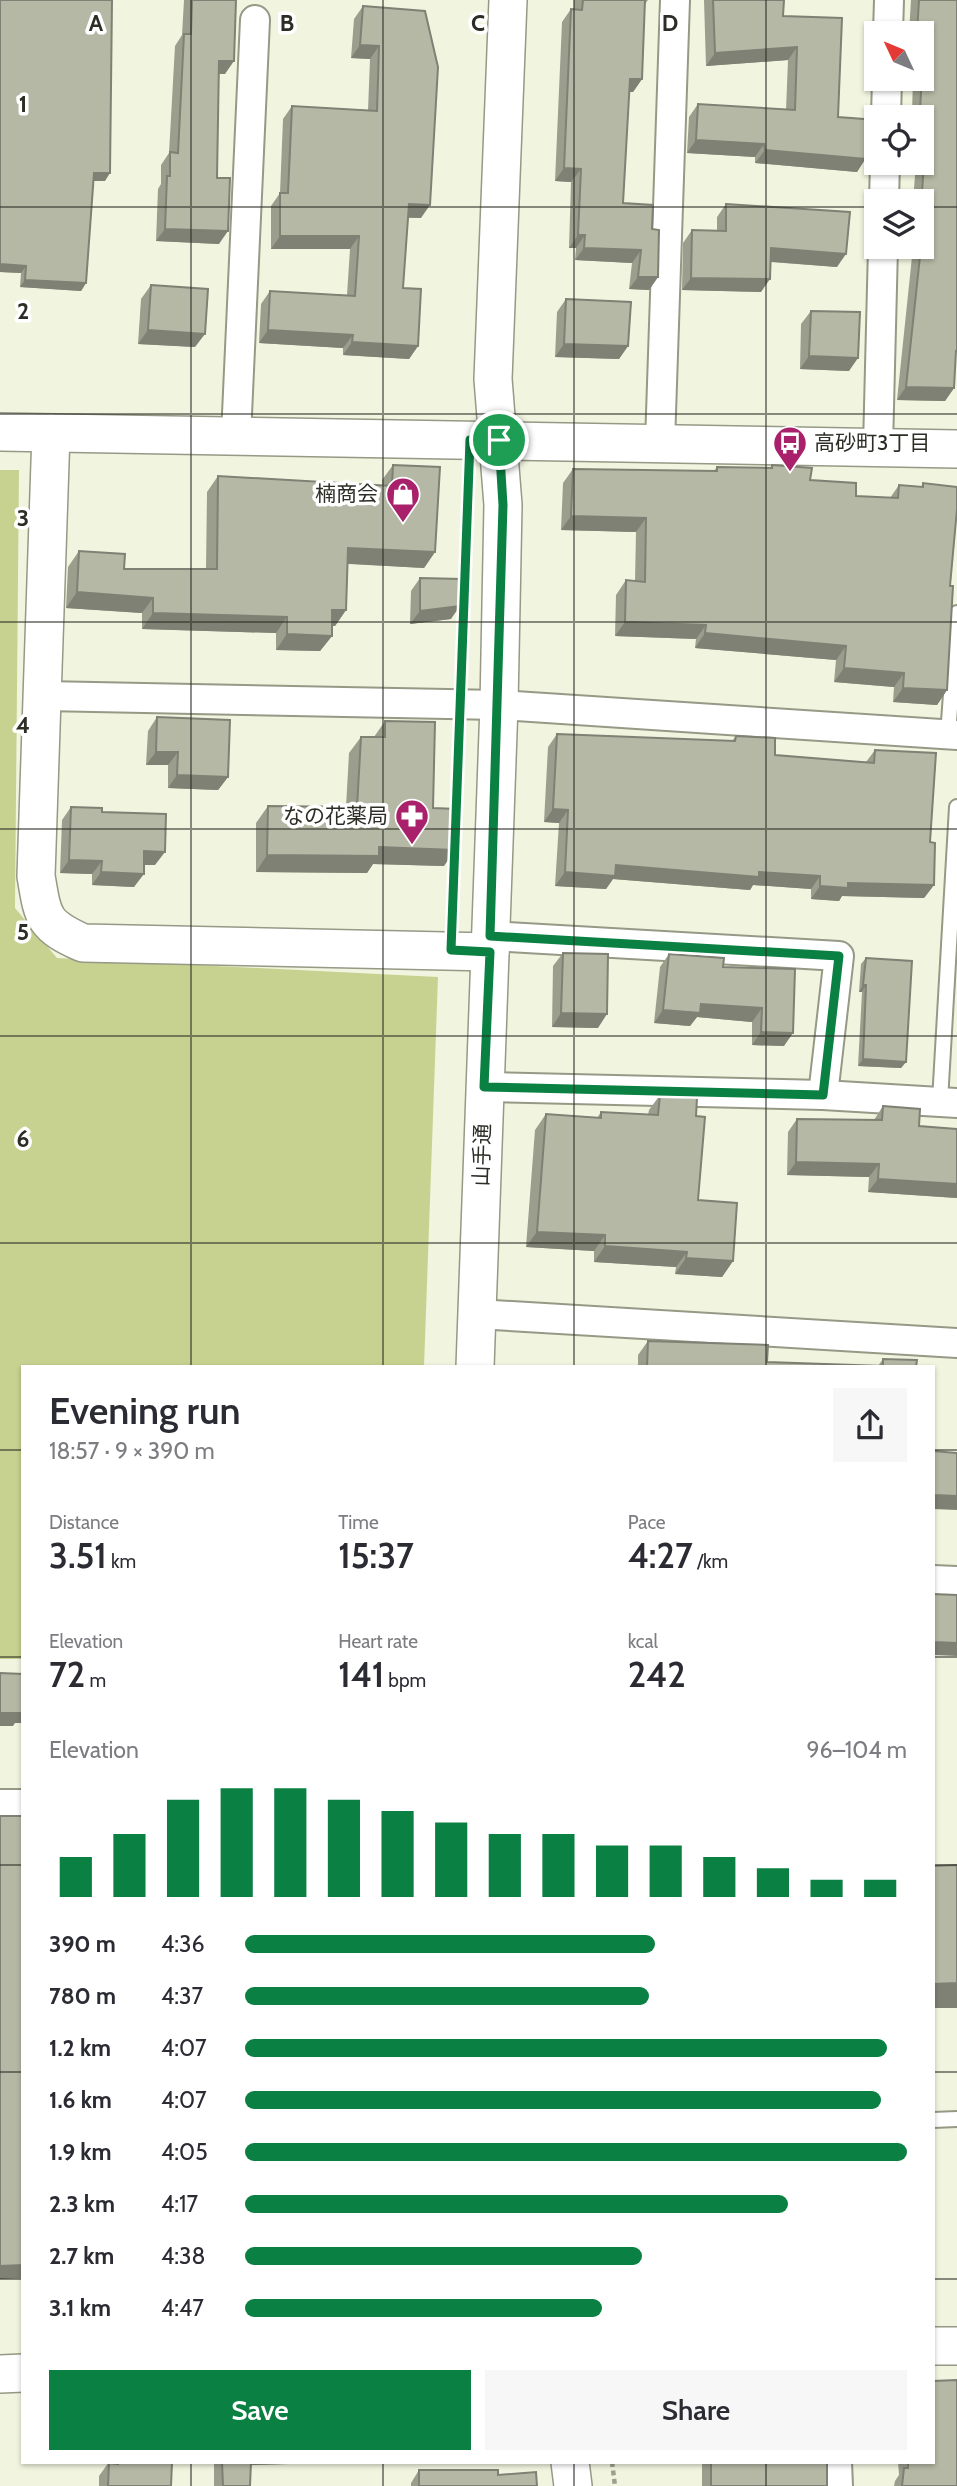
<!DOCTYPE html>
<meta charset="utf-8">
<style>
:root{--surface:#fff;--page:#f7f7f7;--text:#2b2b33;--muted:#7c7c81;--accent:#0b8043}
body{margin:0;font-family:Cabin,"Noto Sans JP",sans-serif;background:var(--page);color:var(--text);height:100vh;display:flex;flex-direction:column;font-size:26px;white-space:nowrap}
*{box-sizing:border-box;margin:0}
p{font-size:23px;color:var(--muted)}
.icon{flex:none;width:38px;height:38px;fill:none;stroke:currentColor;stroke-width:2;stroke-linecap:round;stroke-linejoin:round}
.map{position:relative;flex:1;overflow:hidden}
.side{position:absolute;left:21px;top:1365px;width:914px;height:1099px;display:flex;flex-direction:column;background:var(--surface);border-radius:0px;box-shadow:0 2px 5px #0004}
.side>*{flex:none}
.needle{width:46px;rotate:314deg}
.fabs{position:absolute;left:864px;top:21px;display:grid;gap:14px}
.fabs a{display:grid;place-items:center;width:70px;height:70px;border-radius:0px;background:var(--surface);box-shadow:0 2px 5px #0004;font-size:35px}
.pin{position:absolute;display:grid;place-items:center;width:60px;height:60px;color:#fff;margin:-30px;border:4px solid #fff;border-radius:50%;box-shadow:0 2px 7px #0007}
.round{display:grid;place-items:center;flex:none;width:74px;height:74px;border-radius:0px;background:var(--page)}
.overview{display:flex;align-items:center;justify-content:space-between;height:119px;padding:0 28px}
h1{font-size:38px;font-weight:600;line-height:52px}
.stats{display:grid;grid-template-columns:repeat(3,1fr);gap:10px;height:119px;padding:7px 28px}
.stats div{display:grid;align-content:center}
.stats b{font-size:35px;font-weight:600}
.stats small{font-size:19px;font-weight:400}
.stats p{font-size:19px}
.chart{height:196px;padding:14px 28px}
.chart p{display:flex;justify-content:space-between}
.chart svg{width:100%;height:126px;margin-top:7px;stroke:var(--accent);stroke-width:6}
.cta{display:flex;gap:14px;margin-top:auto;padding:14px 28px}
.cta a{flex:1;height:80px;border-radius:0px;background:var(--accent);color:#fff;font-size:28px;font-weight:600;line-height:80px;text-align:center}
.cta a+a{background:var(--page);color:var(--text)}
ul{padding:0 28px;list-style:none;font-size:23px}
li{display:grid;grid-template-columns:112px 84px 1fr;align-items:center;height:52px}
li i{height:18px;border-radius:9px;background:var(--accent)}
.map>svg:first-child{display:block}
</style>
<div class="map">
<svg width="957" height="2486" viewBox="0 0 957 2486">
<rect width="100%" height="100%" fill="#f1f5e0"/>
<polygon fill="#c7d290" points="0,470 19,470 15,908 57,958 438,977 424,1367 23,1367 23,1659 0,1659"/>
<g fill="none" stroke-linecap="round" stroke-linejoin="round">
<g stroke="#959985" stroke-width="18">
<g id="service">
<polyline points="948,735 957,613"/>
<polyline points="940,1101 957,807"/>
<polyline points="933,2120 957,2119"/>
</g>
</g>
<g stroke="#959985" stroke-width="32">
<g id="minor">
<polyline points="888,33 889,0"/>
<polyline points="886,117 887,79"/>
<polyline points="884,201 885,163"/>
<polyline points="236,436 255,20"/>
<polyline points="660,443 675,0"/>
<polyline points="878,447 883,247"/>
<polyline points="44,696 499,705 957,735"/>
<polyline points="490,936 839,956 823,1095"/>
<polyline points="484,1087 823,1095 957,1103"/>
<polyline points="477,1314 957,1343"/>
<polyline points="933,1580 957,1581"/>
<polyline points="0,1804 23,1804"/>
<polyline points="837,2462 838,2486"/>
</g>
</g>
<g stroke="#959985" stroke-width="40">
<g id="tertiary">
<polyline points="0,432 957,449"/>
<path d="M51,433L36,876C43,918 43,925 83,943L490,952"/>
<polyline points="475,1367 499,705 503,505 493,379 508,0"/>
<polyline points="933,2346 957,2346"/>
<polyline points="0,2374 23,2373"/>
<polyline points="570,2462 573,2486"/>
</g>
</g>
<g stroke="#9da091" stroke-width="4.5" stroke-dasharray="5 3.5" stroke-linecap="butt">
<polyline points="459,673 461,630"/>
<polyline points="455,813 457,734"/>
<polyline points="452,915 454,846"/>
<polyline points="612,2462 615,2486"/>
</g>
<use href="#service" stroke="#fff" stroke-width="14"/>
<use href="#minor" stroke="#fff" stroke-width="28"/>
<use href="#tertiary" stroke="#fff" stroke-width="37"/>
</g>
<g fill="#9b9e8d">
<polygon points="0,0 105,181 93,181 86,283 81,291 20,287 21,273 0,272"/>
<polygon points="184,0 236,0 225,74 219,74 217,178 219,244 156,241 158,189 161,184 161,165 169,153 175,46 182,35"/>
<polygon points="574,0 648,0 645,4 642,79 633,92 629,92 623,203 652,229 658,277 649,290 629,289 632,263 575,260 576,248 569,248 571,182 555,181 562,22 571,9 574,9"/>
<polygon points="704,0 784,0 783,16 838,117 877,120 877,149 869,161 864,161 857,172 755,163 755,157 687,153 689,117 698,104 786,110 788,60 706,66"/>
<polygon points="911,0 957,0 955,364 954,388 945,401 897,400 913,247 922,247 922,201 913,201 916,163 922,163 922,117 908,117 912,112 913,79 922,79 922,33 909,33"/>
<polygon points="363,6 425,11 421,218 408,218 403,288 418,346 409,359 343,355 343,348 259,343 261,304 270,291 347,295 350,249 271,249 271,206 280,193 283,119 292,106 368,110 370,59 351,58 354,19"/>
<polygon points="726,204 837,267 770,262 761,292 682,290 683,243 692,230 717,231 717,217"/>
<polygon points="151,285 195,347 138,344 141,299"/>
<polygon points="566,299 628,346 619,359 555,357 557,312"/>
<polygon points="811,311 849,371 800,369 801,324"/>
<polygon points="393,465 435,552 424,568 348,564 346,610 335,626 332,626 332,636 320,651 276,650 276,633 142,629 142,613 66,608 68,567 79,551 124,569 206,569 207,492 218,476 382,486 382,480"/>
<polygon points="772,465 810,480 856,496 890,498 899,485 921,487 923,483 950,586 947,690 937,705 893,702 894,687 834,682 836,660 695,648 696,639 615,636 616,595 626,580 635,581 636,532 561,530 563,483 573,469 714,471 717,467 770,468"/>
<polygon points="420,578 451,619 410,624 411,591"/>
<polygon points="157,717 228,777 218,790 168,788 168,765 146,765 148,731"/>
<polygon points="385,721 433,808 444,866 373,864 367,873 256,872 256,823 268,806 346,807 349,753 361,737 374,737"/>
<polygon points="557,734 732,741 736,736 775,755 866,762 875,750 930,842 934,885 924,898 842,896 839,901 811,899 811,889 753,885 750,890 613,879 606,889 555,886 559,823 544,822 548,747"/>
<polygon points="71,807 102,812 155,865 144,865 134,887 92,885 92,874 60,873 62,820"/>
<polygon points="563,953 598,1028 552,1027 553,966"/>
<polygon points="669,954 723,967 795,969 784,1046 752,1045 752,1022 697,1017 690,1026 654,1023 660,967"/>
<polygon points="866,958 906,1062 901,1068 858,1066 862,992 859,992 861,964"/>
<polygon points="660,1095 696,1116 698,1200 733,1261 722,1277 675,1274 676,1267 594,1262 594,1251 526,1247 535,1130 546,1114 597,1118 601,1112 648,1115 649,1110"/>
<polygon points="883,1106 919,1126 957,1129 957,1198 868,1192 869,1177 787,1175 788,1132 797,1119 874,1120"/>
<polygon points="648,1341 767,1362 878,1366 883,1359 916,1367 638,1367 638,1355"/>
<polygon points="109,2462 172,2462 171,2486 99,2486 99,2476"/>
<polygon points="214,2462 327,2462 326,2463 251,2465 250,2486 214,2486"/>
<rect x="702" y="2462" width="125" height="24"/>
<polygon points="898,2462 933,2462 957,2486 894,2486 895,2481 899,2475"/>
<polygon points="419,2470 498,2475 537,2486 411,2486 411,2483"/>
</g>
<g fill="#7e8173">
<polygon points="360,45 379,46 370,59 351,58"/>
<polygon points="797,47 788,60 706,66 715,53"/>
<polygon points="219,61 234,61 225,74 210,74"/>
<polygon points="630,79 642,79 633,92 621,92"/>
<polygon points="696,140 764,144 755,157 687,153"/>
<polygon points="867,147 877,148 877,149 869,161 864,161 857,172 755,163 765,150"/>
<polygon points="564,168 581,169 571,182 555,181"/>
<polygon points="94,173 110,173 105,181 88,181"/>
<polygon points="922,192 926,192 920,201 915,201"/>
<polygon points="409,204 430,205 421,218 400,217"/>
<polygon points="165,229 228,231 219,244 156,241"/>
<polygon points="578,235 585,235 576,248 569,248"/>
<polygon points="280,236 359,236 350,249 271,249"/>
<polygon points="584,248 641,250 632,263 575,260"/>
<polygon points="771,248 846,254 837,267 762,261"/>
<polygon points="0,264 26,266 21,273 0,272"/>
<polygon points="638,277 658,277 649,290 629,289"/>
<polygon points="691,278 770,279 761,292 682,290"/>
<polygon points="25,280 86,283 81,291 20,287"/>
<polygon points="148,330 205,334 195,347 138,344"/>
<polygon points="268,330 353,335 343,348 259,343"/>
<polygon points="352,342 418,346 409,359 343,355"/>
<polygon points="564,344 628,346 619,359 555,357"/>
<polygon points="809,356 858,358 849,371 800,369"/>
<polygon points="906,387 954,388 945,401 897,400"/>
<polygon points="571,516 646,518 636,532 561,530"/>
<polygon points="348,548 435,552 424,568 337,563"/>
<polygon points="77,592 153,598 142,613 66,608"/>
<polygon points="460,606 451,619 410,624 420,611"/>
<polygon points="332,610 346,610 335,626 321,626"/>
<polygon points="153,613 287,617 276,633 142,629"/>
<polygon points="625,622 706,625 696,639 615,636"/>
<polygon points="705,633 846,646 836,660 695,648"/>
<polygon points="287,634 332,636 320,651 276,650"/>
<polygon points="844,668 904,673 894,687 834,682"/>
<polygon points="903,688 947,690 937,705 893,702"/>
<polygon points="156,752 178,752 168,765 146,765"/>
<polygon points="177,775 228,777 218,790 168,788"/>
<polygon points="553,809 568,810 559,823 544,822"/>
<polygon points="379,847 455,850 444,866 373,864 367,873 256,872 267,855"/>
<polygon points="144,851 165,852 155,865 135,865"/>
<polygon points="69,860 102,861 92,874 60,873"/>
<polygon points="616,865 759,872 820,876 811,889 753,885 750,890 613,879 606,889 555,886 565,872"/>
<polygon points="101,872 144,874 134,887 92,885"/>
<polygon points="848,883 934,885 924,898 842,896 839,901 811,899 820,886"/>
<polygon points="863,985 866,985 862,992 859,992"/>
<polygon points="701,1004 762,1008 752,1022 697,1017 690,1026 654,1023 663,1010"/>
<polygon points="561,1013 607,1014 598,1028 552,1027"/>
<polygon points="761,1032 793,1033 784,1046 752,1045"/>
<polygon points="863,1059 906,1062 901,1068 858,1066"/>
<polygon points="796,1162 879,1164 869,1177 787,1175"/>
<polygon points="878,1179 957,1184 957,1198 868,1192"/>
<polygon points="537,1232 605,1235 594,1251 526,1247"/>
<polygon points="605,1246 687,1252 676,1267 594,1262"/>
<polygon points="686,1258 733,1261 722,1277 675,1274"/>
<polygon points="933,1495 957,1496 957,1510 933,1509"/>
<polygon points="933,1642 957,1643 957,1656 933,1655"/>
<polygon points="23,1710 23,1723 15,1723 13,1726 0,1726 0,1713"/>
<polygon points="957,1983 957,2008 933,2008 933,1984"/>
<polygon points="23,2265 22,2278 0,2279 0,2266"/>
<polygon points="245,2462 327,2462 326,2463 242,2465"/>
</g>
<g fill="#b4b8a4" stroke="#7e8173" stroke-width="2">
<polygon points="0,0 112,0 110,173 94,173 86,283 25,280 26,266 0,264"/>
<polygon points="192,0 236,0 234,61 219,61 217,178 230,178 228,231 165,229 167,176 170,176 170,152 178,153 184,34 191,34"/>
<polygon points="583,0 645,0 642,79 630,79 623,203 653,205 652,229 659,230 658,277 638,277 641,250 584,248 585,235 578,235 581,169 564,168 571,9 582,10"/>
<polygon points="713,0 784,0 783,16 842,18 838,117 877,120 877,148 867,147 866,159 765,150 764,144 696,140 698,104 795,110 797,47 715,53"/>
<polygon points="919,0 957,0 957,351 956,351 954,388 906,387 921,247 922,247 922,231 926,192 922,192 925,149 922,149 922,117 913,117 913,111 920,111 923,55 922,33 917,33"/>
<polygon points="363,6 425,11 438,67 430,205 409,204 403,288 421,289 418,346 352,342 353,335 268,330 270,291 355,296 359,236 280,236 280,193 288,193 292,106 377,111 379,46 360,45"/>
<polygon points="726,204 850,212 846,254 771,248 770,279 691,278 692,230 726,231"/>
<polygon points="151,285 208,289 205,334 148,330"/>
<polygon points="566,299 631,302 628,346 564,344"/>
<polygon points="811,311 860,312 858,358 809,356"/>
<polygon points="393,465 440,467 435,552 348,548 346,610 332,610 332,636 287,634 287,617 153,613 153,598 77,592 79,551 125,554 124,569 217,569 218,476 392,486"/>
<polygon points="772,465 812,468 810,480 856,483 856,496 898,498 899,485 923,487 923,483 957,487 957,509 950,586 953,586 947,690 903,688 904,673 844,668 846,646 705,633 706,625 625,622 626,580 645,582 646,518 571,516 573,469 717,471 717,467 772,468"/>
<polygon points="420,578 461,579 460,606 420,611"/>
<polygon points="157,717 230,720 228,777 177,775 178,752 156,752"/>
<polygon points="385,721 435,722 433,808 457,809 455,850 379,847 379,856 267,855 268,806 357,807 361,737 385,737"/>
<polygon points="557,734 735,741 736,736 775,738 775,755 874,763 875,750 936,753 930,842 935,843 934,885 848,883 848,888 820,886 820,876 759,872 759,877 616,865 615,876 565,872 568,810 553,809"/>
<polygon points="71,807 102,808 102,812 166,814 165,852 144,851 144,874 101,872 102,861 69,860"/>
<polygon points="563,953 608,954 607,1014 561,1013"/>
<polygon points="669,954 724,958 723,967 795,969 793,1033 761,1032 762,1008 701,1004 700,1013 663,1010"/>
<polygon points="866,958 912,961 906,1062 863,1059 866,985 863,985"/>
<polygon points="660,1095 697,1098 696,1116 705,1117 698,1200 737,1203 733,1261 686,1258 687,1252 605,1246 605,1235 537,1232 546,1114 601,1118 601,1112 658,1115"/>
<polygon points="883,1106 920,1109 919,1126 957,1129 957,1184 878,1179 879,1164 796,1162 797,1119 882,1120"/>
<polygon points="648,1341 768,1345 767,1362 883,1366 883,1359 917,1360 916,1367 647,1367"/>
<polygon points="933,1451 957,1453 957,1496 933,1495"/>
<polygon points="933,1594 957,1595 957,1643 933,1642"/>
<polygon points="0,1673 23,1674 23,1710 22,1713 0,1713"/>
<polygon points="0,1816 23,1816 23,2265 0,2266"/>
<polygon points="957,1865 957,1983 933,1984 933,1866"/>
<polygon points="957,2380 957,2486 902,2486 904,2468 908,2468 908,2462 933,2462 933,2381"/>
<polygon points="118,2462 172,2462 171,2486 108,2486 109,2463 118,2464"/>
<polygon points="222,2462 251,2462 250,2486 223,2486"/>
<rect x="711" y="2462" width="116" height="24"/>
<polygon points="419,2470 498,2470 498,2475 536,2472 537,2486 419,2486"/>
</g>
<g fill="none" stroke-linecap="round" stroke-linejoin="round">
<g stroke="#fff" stroke-width="14">
<polygon id="route" points="470,440 499,440 503,505 490,936 839,956 823,1095 484,1087 490,952 451,950"/>
</g>
<use href="#route" stroke="#0b8043" stroke-width="9"/>
</g>
<path fill="none" stroke="#2c2e26" stroke-width="2" stroke-opacity="0.55" d="M191,0V1367M383,0V1367M574,0V1367M766,0V1367M0,207H877M922,207H957M0,414H957M0,622H957M0,829H957M0,1036H957M0,1243H957M0,1450H23M933,1450H957M0,1657H23M933,1657H957M0,1865H23M933,1865H957M0,2072H23M933,2072H957M0,2279H23M933,2279H957M191,2462V2486M383,2462V2486M574,2462V2486M766,2462V2486"/>
<defs>
<g id="bus-pin" transform="scale(1.75)"><path d="M0 17L-7.5 6A9.5 9.5 0 1 1 7.5 6Z" fill="#a8216a" stroke="#fff"/><path d="M-5-6H5V4H4V6H2V4H-2V6H-4V4H-5ZM-3.5-4V0h7V-4ZM-3.5 1.2v1.5H-2V1.2ZM2 1.2v1.5H3.5V1.2Z" fill="#fff"/></g>
<g id="shop-pin" transform="scale(1.75)"><path d="M0 17L-7.5 6A9.5 9.5 0 1 1 7.5 6Z" fill="#a8216a" stroke="#fff"/><path d="M-5-2.5h2.3a2.7 3.5 0 0 1 5.4 0H5L5.5 6h-11ZM-1.5-2.5h3a1.5 2.3 0 0 0-3 0Z" fill="#fff"/></g>
<g id="pharmacy-pin" transform="scale(1.75)"><path d="M0 17L-7.5 6A9.5 9.5 0 1 1 7.5 6Z" fill="#a8216a" stroke="#fff"/><path d="M-2-6h4v4h4v4h-4v4h-4v-4h-4v-4h4Z" fill="#fff"/></g>
</defs>
<g fill-rule="evenodd">
<use href="#bus-pin" x="790" y="443"/>
<use href="#shop-pin" x="403" y="494"/>
<use href="#pharmacy-pin" x="412" y="816"/>
</g>
<g text-anchor="middle" stroke-width="7" stroke-linejoin="round" paint-order="stroke">
<g font-size="21" fill="#2c2e26" stroke="#fff" text-anchor="end">
<text x="814" y="450" text-anchor="start">高砂町3丁目</text>
<text x="378" y="501">楠商会</text>
<text x="388" y="823">なの花薬局</text>
</g>
<g font-size="21" fill="#2c2e26" stroke="#fff">
<text transform="translate(482 1155) rotate(-88)" y="7">山手通</text>
</g>
</g>
<g font-size="23" text-anchor="middle" font-weight="bold" fill="#2c2e26" stroke="#fff" stroke-width="7" stroke-linejoin="round" paint-order="stroke">
<text x="96" y="31">A</text>
<text x="287" y="31">B</text>
<text x="478" y="31">C</text>
<text x="670" y="31">D</text>
<text x="23" y="112">1</text>
<text x="23" y="319">2</text>
<text x="23" y="526">3</text>
<text x="23" y="733">4</text>
<text x="23" y="940">5</text>
<text x="23" y="1147">6</text>
</g>
</svg>
<div class="fabs">
<a><svg class="needle" viewBox="-14 -14 28 28"><path d="M0-13l5 13h-10z" fill="#e53935"/><path d="M0 13l5-13h-10z" fill="#7c7c81"/></svg></a>
<a><svg class="icon" aria-label="locate" viewBox="0 0 24 24"><circle cx="12" cy="12" r="6"/><path d="M12 2v4M12 18v4M2 12h4M18 12h4"/></svg></a>
<a><svg class="icon" aria-label="layers" viewBox="0 0 24 24"><path d="M12 4l9 5-9 5-9-5zM3 14l9 5 9-5"/></svg></a>
</div>
<div class="pin" style="left:499px;top:440px;background:#1e9e55"><svg class="icon" aria-label="arrive" viewBox="0 0 24 24"><path d="M6 21V4h12l-3 4 3 4H6"/></svg></div>
<section class="side">
<div class="overview"><div><h1>Evening run</h1><p>18:57 · 9 × 390 m</p></div><a class="round"><svg class="icon" aria-label="share" viewBox="0 0 24 24"><path d="M12 15V3M7 8l5-5 5 5M5 13v7h14v-7"/></svg></a></div>
<div class="stats">
<div><p>Distance</p><b>3.51<small> km</small></b></div>
<div><p>Time</p><b>15:37</b></div>
<div><p>Pace</p><b>4:27<small> /km</small></b></div>
</div>
<div class="stats">
<div><p>Elevation</p><b>72<small> m</small></b></div>
<div><p>Heart rate</p><b>141<small> bpm</small></b></div>
<div><p>kcal</p><b>242</b></div>
</div>
<div class="chart"><p><span>Elevation</span>96–104 m</p>
<svg viewBox="0 0 160 44" preserveAspectRatio="none"><path d="M5 44V30M15 44V22M25 44V10M35 44V6M45 44V6M55 44V10M65 44V14M75 44V18M85 44V22M95 44V22M105 44V26M115 44V26M125 44V30M135 44V34M145 44V38M155 44V38"/></svg>
</div>
<ul>
<li><b>390 m</b>4:36<i style="width:62%"></i></li>
<li><b>780 m</b>4:37<i style="width:61%"></i></li>
<li><b>1.2 km</b>4:07<i style="width:97%"></i></li>
<li><b>1.6 km</b>4:07<i style="width:96%"></i></li>
<li><b>1.9 km</b>4:05<i style="width:100%"></i></li>
<li><b>2.3 km</b>4:17<i style="width:82%"></i></li>
<li><b>2.7 km</b>4:38<i style="width:60%"></i></li>
<li><b>3.1 km</b>4:47<i style="width:54%"></i></li>
</ul>
<div class="cta"><a>Save</a><a>Share</a></div>
</section>
</div>
